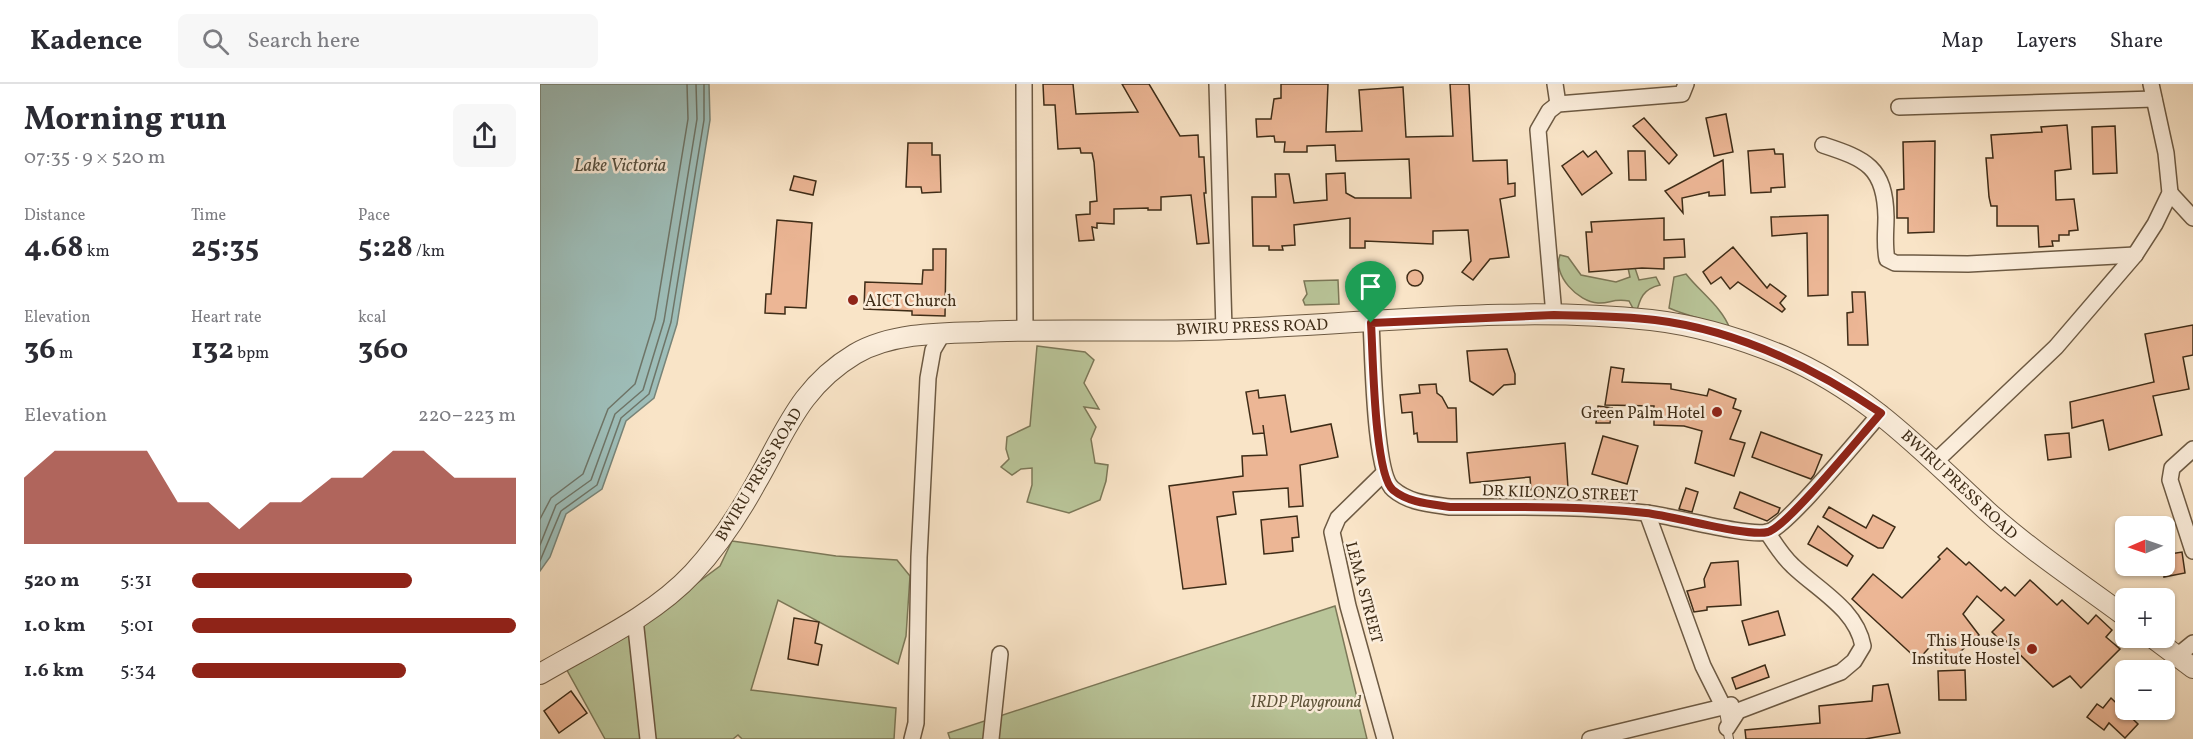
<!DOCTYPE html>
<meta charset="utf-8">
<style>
:root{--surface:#fff;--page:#f7f7f7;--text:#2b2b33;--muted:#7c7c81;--line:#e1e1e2;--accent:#8f2418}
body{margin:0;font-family:Vollkorn,serif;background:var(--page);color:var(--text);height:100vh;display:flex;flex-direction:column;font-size:22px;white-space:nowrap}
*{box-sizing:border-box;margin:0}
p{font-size:20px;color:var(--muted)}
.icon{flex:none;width:33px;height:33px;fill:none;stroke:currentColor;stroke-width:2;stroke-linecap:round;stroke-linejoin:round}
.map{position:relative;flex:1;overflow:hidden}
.details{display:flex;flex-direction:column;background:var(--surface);width:540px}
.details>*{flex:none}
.needle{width:39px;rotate:268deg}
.buttons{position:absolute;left:1575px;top:432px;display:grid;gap:12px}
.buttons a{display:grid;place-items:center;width:60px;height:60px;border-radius:9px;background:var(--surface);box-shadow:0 2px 4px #0004;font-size:30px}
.pin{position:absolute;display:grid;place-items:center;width:51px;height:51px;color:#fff;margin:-62px -26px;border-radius:50% 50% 50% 0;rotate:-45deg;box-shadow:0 0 6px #0007}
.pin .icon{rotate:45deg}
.round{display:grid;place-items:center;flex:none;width:63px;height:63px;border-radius:9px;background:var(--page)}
.overview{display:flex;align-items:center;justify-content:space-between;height:102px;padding:0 24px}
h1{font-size:33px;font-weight:700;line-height:45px}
.metrics{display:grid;grid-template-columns:repeat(3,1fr);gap:9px;height:102px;padding:6px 24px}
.metrics div{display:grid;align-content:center}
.metrics b{font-size:30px;font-weight:700}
.metrics small{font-size:16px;font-weight:400}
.metrics p{font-size:16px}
.chart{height:168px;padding:12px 24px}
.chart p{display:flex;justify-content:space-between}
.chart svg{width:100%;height:108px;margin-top:6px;fill:var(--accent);opacity:.7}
ul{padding:0 24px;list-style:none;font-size:20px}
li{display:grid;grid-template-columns:96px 72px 1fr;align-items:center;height:45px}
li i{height:15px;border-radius:8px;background:var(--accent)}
header{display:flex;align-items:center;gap:36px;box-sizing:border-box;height:84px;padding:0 30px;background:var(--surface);border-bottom:2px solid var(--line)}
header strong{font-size:28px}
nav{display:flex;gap:33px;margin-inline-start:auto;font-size:21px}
.search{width:420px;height:54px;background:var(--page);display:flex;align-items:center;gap:15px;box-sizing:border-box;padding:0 21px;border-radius:9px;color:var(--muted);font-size:22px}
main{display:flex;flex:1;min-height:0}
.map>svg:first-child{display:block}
</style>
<header>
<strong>Kadence</strong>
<div class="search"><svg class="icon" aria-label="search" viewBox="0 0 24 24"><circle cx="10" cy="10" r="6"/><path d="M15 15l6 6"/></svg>Search here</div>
<nav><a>Map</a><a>Layers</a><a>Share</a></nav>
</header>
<main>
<section class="details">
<div class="overview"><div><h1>Morning run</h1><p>07:35 · 9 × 520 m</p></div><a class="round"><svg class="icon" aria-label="share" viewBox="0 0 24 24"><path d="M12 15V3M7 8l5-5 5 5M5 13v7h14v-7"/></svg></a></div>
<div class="metrics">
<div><p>Distance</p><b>4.68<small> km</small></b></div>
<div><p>Time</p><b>25:35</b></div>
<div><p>Pace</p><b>5:28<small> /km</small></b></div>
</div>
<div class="metrics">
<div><p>Elevation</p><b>36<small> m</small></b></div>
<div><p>Heart rate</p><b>132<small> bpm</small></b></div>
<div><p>kcal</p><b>360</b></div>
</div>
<div class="chart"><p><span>Elevation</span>220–223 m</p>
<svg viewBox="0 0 160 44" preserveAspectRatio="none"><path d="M0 44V17L10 6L20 6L30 6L40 6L50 27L60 27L70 38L80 27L90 27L100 17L110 17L120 6L130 6L140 17L150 17L160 17V44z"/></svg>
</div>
<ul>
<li><b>520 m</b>5:31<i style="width:68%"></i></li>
<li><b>1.0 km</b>5:01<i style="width:100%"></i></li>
<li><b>1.6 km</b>5:34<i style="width:66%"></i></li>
</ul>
</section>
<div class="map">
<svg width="1653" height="655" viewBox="0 0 1653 655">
<rect width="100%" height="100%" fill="#f9e4c7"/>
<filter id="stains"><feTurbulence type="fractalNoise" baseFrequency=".00333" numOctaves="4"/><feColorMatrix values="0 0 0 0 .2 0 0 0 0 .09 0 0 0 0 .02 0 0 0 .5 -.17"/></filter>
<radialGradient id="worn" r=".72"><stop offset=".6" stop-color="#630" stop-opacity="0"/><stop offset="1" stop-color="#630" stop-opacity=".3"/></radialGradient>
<g fill="#b9c599" stroke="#7c7858" stroke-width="1.5">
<path d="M1084,166L1094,181L1099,196L1116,193L1120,201C1103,205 1100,214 1096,230L1089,217C1072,214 1070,220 1058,219C1038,218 1012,191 1020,171L1028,173L1041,191L1076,198L1090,193Z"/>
<path d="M1146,190C1161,209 1182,223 1190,245C1170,236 1149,233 1129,224L1134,193Z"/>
<polygon points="798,196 799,220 765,221 763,216 767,210 764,197"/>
<polygon points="497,262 545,268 554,276 544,299 559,325 544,323 556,343 551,355 555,379 568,381 566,397 560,416 529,429 487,418 492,401 492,384 481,385 472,391 461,383 469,375 466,365 467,353 490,342"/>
<polygon points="192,457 296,472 357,476 370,492 366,552 358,580 238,516 211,606 356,624 354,655 202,655 198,651 193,655 65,655 23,579 138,513 180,482"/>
<polygon points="795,522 827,655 410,655 408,649"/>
</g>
<polygon fill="#9ebeb9" stroke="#788478" stroke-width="1.5" points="0,0 169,0 170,36 137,240 114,314 86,337 62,405 26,430 10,473 0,487"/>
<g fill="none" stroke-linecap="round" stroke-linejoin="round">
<g stroke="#6e7568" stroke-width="1.5">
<polyline points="0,435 11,414 43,390 68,325 95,300 115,235 148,35 147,0"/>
<polyline points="0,461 16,421 51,396 75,330 103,306 124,237 157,35 156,0"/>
<polyline points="0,477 21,427 57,401 81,334 109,310 131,238 164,36 164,0"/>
</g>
</g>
<g fill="#ecb695" stroke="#3e2c17" stroke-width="1.5">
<polygon points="503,0 533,0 536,30 598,28 582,0 609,0 640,52 658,51 659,73 664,73 666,109 664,109 669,159 657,160 651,111 621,113 621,126 608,126 608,124 574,125 574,140 557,139 557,144 552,143 554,156 539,157 536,131 550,130 550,118 557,117 554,78 552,69 541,69 540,64 518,65 515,21 504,21"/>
<polygon points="741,0 788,0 786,48 822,47 819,6 863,3 866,53 913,52 910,0 929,0 933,77 967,76 968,100 975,99 975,112 960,115 969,173 950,175 933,196 922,188 931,177 928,146 893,147 893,160 825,157 825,164 810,164 810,134 754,141 755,161 742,162 743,166 729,166 729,162 713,162 712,113 736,113 735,90 749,90 754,119 787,116 786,90 805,89 806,109 815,114 871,114 869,75 796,77 795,61 767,62 767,68 744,68 745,58 735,58 734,52 717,53 716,35 731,35 734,15 741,14"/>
<polygon points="1186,30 1193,68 1174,72 1166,34"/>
<polygon points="1104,34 1137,71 1129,80 1093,42"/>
<polygon points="1527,41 1531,85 1515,87 1516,116 1534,115 1538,146 1529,147 1529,151 1519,151 1519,157 1512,157 1513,162 1499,163 1498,142 1457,142 1457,122 1451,122 1449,113 1446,74 1453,74 1451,51 1502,48 1501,43"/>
<polygon points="1575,42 1577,89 1553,90 1552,43"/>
<polygon points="1395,57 1394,148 1368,149 1368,134 1357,134 1357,106 1364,105 1363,58"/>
<polygon points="368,59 392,59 392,71 400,71 401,108 382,109 381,103 366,103"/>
<polygon points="1234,65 1235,70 1243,70 1245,103 1231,104 1231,108 1211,109 1208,67"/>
<polygon points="1043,67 1048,73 1056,67 1072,89 1042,111 1022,82"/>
<polygon points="1088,67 1105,67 1106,96 1089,96"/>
<polygon points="1183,76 1185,111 1169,112 1169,108 1142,114 1143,129 1125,107"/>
<polygon points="254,92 276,97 273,111 250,106"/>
<polygon points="1288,131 1288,211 1268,212 1267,149 1232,152 1231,133"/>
<polygon points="1124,134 1124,156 1144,155 1145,173 1124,174 1124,185 1102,184 1049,188 1046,148 1052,148 1051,138"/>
<polygon points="237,136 272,139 266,224 245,223 245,230 225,229 226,210 231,210"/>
<polygon points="1193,163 1227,204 1230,200 1246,212 1240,219 1245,225 1242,228 1198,198 1190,205 1181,193 1171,200 1163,188"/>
<polygon points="393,165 406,165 405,232 372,231 372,227 324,225 325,198 382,200 383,186 393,186"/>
<circle cx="875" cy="194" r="8"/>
<polygon points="1312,208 1325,208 1328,261 1308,261 1307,229 1313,228"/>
<polygon points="1653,241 1653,271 1643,273 1649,305 1613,312 1622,351 1569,366 1563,336 1532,344 1530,318 1614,298 1605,250"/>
<polygon points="967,265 975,290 975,300 964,301 953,311 930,297 927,267"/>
<polygon points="1071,283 1084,285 1082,298 1131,300 1131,305 1167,312 1169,305 1196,315 1193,324 1201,327 1190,355 1205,359 1194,392 1155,379 1162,347 1144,342 1114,341 1114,322 1065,321"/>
<polygon points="896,300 897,309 902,313 908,324 916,324 917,358 878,358 877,349 874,350 872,328 862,329 860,311 880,309 879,301"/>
<polygon points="718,306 719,314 745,311 751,348 791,340 798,373 760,381 763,422 749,423 748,404 693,408 696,430 677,433 686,500 643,505 629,402 703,392 702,372 727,371 723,341 724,349 713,350 706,308"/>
<polygon points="1058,322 1072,324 1070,339 1056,339"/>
<polygon points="1221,348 1282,371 1274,391 1271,395 1212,373"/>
<polygon points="1529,349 1531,373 1508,376 1505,351"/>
<polygon points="1063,352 1098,362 1087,400 1052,390"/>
<polygon points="1025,359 1028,404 991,406 990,393 930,399 927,369"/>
<polygon points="1146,404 1158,408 1152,428 1139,425"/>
<polygon points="1200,408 1240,424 1238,429 1227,437 1194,424"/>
<polygon points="1289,423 1326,444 1333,431 1355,443 1343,464 1338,464 1283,433"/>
<polygon points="757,432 759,453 752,454 753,467 724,470 721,436"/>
<polygon points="1278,442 1313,472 1307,482 1268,460"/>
<polygon points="1407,464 1426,481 1429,478 1461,507 1465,503 1475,512 1490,496 1517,521 1522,516 1548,540 1556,531 1572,546 1566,553 1580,565 1541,604 1530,592 1513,603 1465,556 1462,558 1452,548 1464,536 1437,512 1423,530 1439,551 1412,575 1397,555 1378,576 1312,515 1333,490 1362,514 1400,475 1398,473"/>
<polygon points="1642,468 1645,489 1624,493 1624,471"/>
<polygon points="1198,477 1201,521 1167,523 1167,526 1154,528 1147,507 1165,503 1164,495 1171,479"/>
<polygon points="1238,527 1245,551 1209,561 1202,537"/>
<polygon points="254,534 279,538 275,559 282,561 278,581 248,575"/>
<polygon points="1225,581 1229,593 1196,605 1192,594"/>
<polygon points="1425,586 1426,616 1399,616 1398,587"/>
<polygon points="1348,600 1360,649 1325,655 1206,655 1205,646 1280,639 1279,622 1332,617 1333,602"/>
<polygon points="31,607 47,629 19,649 4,627"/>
<polygon points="1571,614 1598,640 1585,654 1569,639 1564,646 1547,633 1557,620 1563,624"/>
</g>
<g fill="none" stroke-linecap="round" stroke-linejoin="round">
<g stroke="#6d5a43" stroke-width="10">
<polyline id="service" points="1183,622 1189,655"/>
</g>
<g stroke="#6d5a43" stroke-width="18">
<g id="minor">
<polyline points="484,0 485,246"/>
<polyline points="677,0 684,246"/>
<polyline points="1015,0 1018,20"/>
<polyline points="1359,23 1614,15"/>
<path d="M1283,61C1326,75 1345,83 1346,133C1346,147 1344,161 1347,175L1355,179L1428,180L1595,171"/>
<polyline points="1630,109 1653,134"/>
<polyline points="1014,231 998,46 1009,27 1018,20 1142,10 1146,0"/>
<path d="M831,239C833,268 834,390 853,405C869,419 890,420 910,423C975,423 1041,422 1106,429C1134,432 1206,453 1228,448C1247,443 1322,350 1341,329"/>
<polyline points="1653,365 1632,384 1630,396 1653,467"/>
<polyline points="1396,377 1516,263 1595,171 1615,140 1630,109 1626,69 1611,0"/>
<polyline points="844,389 798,434 792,448 808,522 845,655"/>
<polyline points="1107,429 1163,582 1183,622"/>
<polyline points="95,535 108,655"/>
<polyline points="1637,572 1653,559"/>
<path d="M1187,644L1198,627L1301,588L1314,577L1323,562C1316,525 1278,506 1253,482C1242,472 1235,460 1227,448"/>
<polyline points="372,655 376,639 379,473 388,294 393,266 403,249"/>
<polyline points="451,655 460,570"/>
<polyline points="1050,655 1191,621"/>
</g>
</g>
<g stroke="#6d5a43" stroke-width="22">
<g id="tertiary">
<polyline points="1613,554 1653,584"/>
<path d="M0,590C51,560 112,533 153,489C177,463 199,430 216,399C246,347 260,303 315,270C351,249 399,249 440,248C523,244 606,249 688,245C828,240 971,221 1111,236C1155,241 1202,255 1243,272C1327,308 1382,367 1447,427C1490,466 1539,498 1586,533"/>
</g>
</g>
<use href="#service" stroke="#fbeddb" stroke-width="8"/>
<use href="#minor" stroke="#fbeddb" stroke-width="15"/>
<use href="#tertiary" stroke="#fbeddb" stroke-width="20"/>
</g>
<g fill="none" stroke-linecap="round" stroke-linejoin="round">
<g stroke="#fff" stroke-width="12">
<path id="route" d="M1014,231C1048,232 1081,232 1115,236C1197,246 1273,283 1341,329C1322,350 1247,443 1228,448C1206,453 1134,432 1106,429C1041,422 975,423 910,423C890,420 869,419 853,406C834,390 833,268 831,239Z"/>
</g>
<use href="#route" stroke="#8f2418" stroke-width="8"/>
</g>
<g fill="#8f2418" stroke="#fbeddb" stroke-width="2">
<circle cx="313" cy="216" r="6"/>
<circle cx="1177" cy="328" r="6"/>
<circle cx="1492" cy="565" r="6"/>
</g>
<g text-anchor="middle" stroke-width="5" stroke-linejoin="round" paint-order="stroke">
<g font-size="16" fill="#3e2c17" stroke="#fbeddb" text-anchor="end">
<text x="325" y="222" text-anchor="start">AICT Church</text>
<text x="1165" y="334">Green Palm Hotel</text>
<text x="1480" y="562">This House Is<tspan x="1480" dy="18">Institute Hostel</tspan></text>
</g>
<g font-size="16" fill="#3e2c17" stroke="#fbeddb">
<text transform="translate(712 242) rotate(-2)" y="6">BWIRU PRESS ROAD</text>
<text transform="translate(218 390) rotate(-59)" y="6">BWIRU PRESS ROAD</text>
<text transform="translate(1420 400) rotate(43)" y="6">BWIRU PRESS ROAD</text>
<text transform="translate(1020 408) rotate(2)" y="6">DR KILONZO STREET</text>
<text transform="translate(825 508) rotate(75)" y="6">LEMA STREET</text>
</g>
<g font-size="16" font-style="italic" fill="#5d5238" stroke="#fbeddb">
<text x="766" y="623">IRDP Playground</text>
</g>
<g font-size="18" font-style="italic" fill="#565040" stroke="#fbeddb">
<text x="80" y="87">Lake Victoria</text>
</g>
</g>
<rect width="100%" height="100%" filter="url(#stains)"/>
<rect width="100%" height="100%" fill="url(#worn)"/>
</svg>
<div class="buttons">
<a><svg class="needle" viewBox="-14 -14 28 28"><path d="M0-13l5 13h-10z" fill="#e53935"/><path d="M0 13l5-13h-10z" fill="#7c7c81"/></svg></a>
<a>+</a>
<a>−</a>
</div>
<div class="pin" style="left:831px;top:239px;background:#1e9e55"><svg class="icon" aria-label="arrive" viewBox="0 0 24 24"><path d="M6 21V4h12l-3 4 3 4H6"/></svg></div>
</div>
</main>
